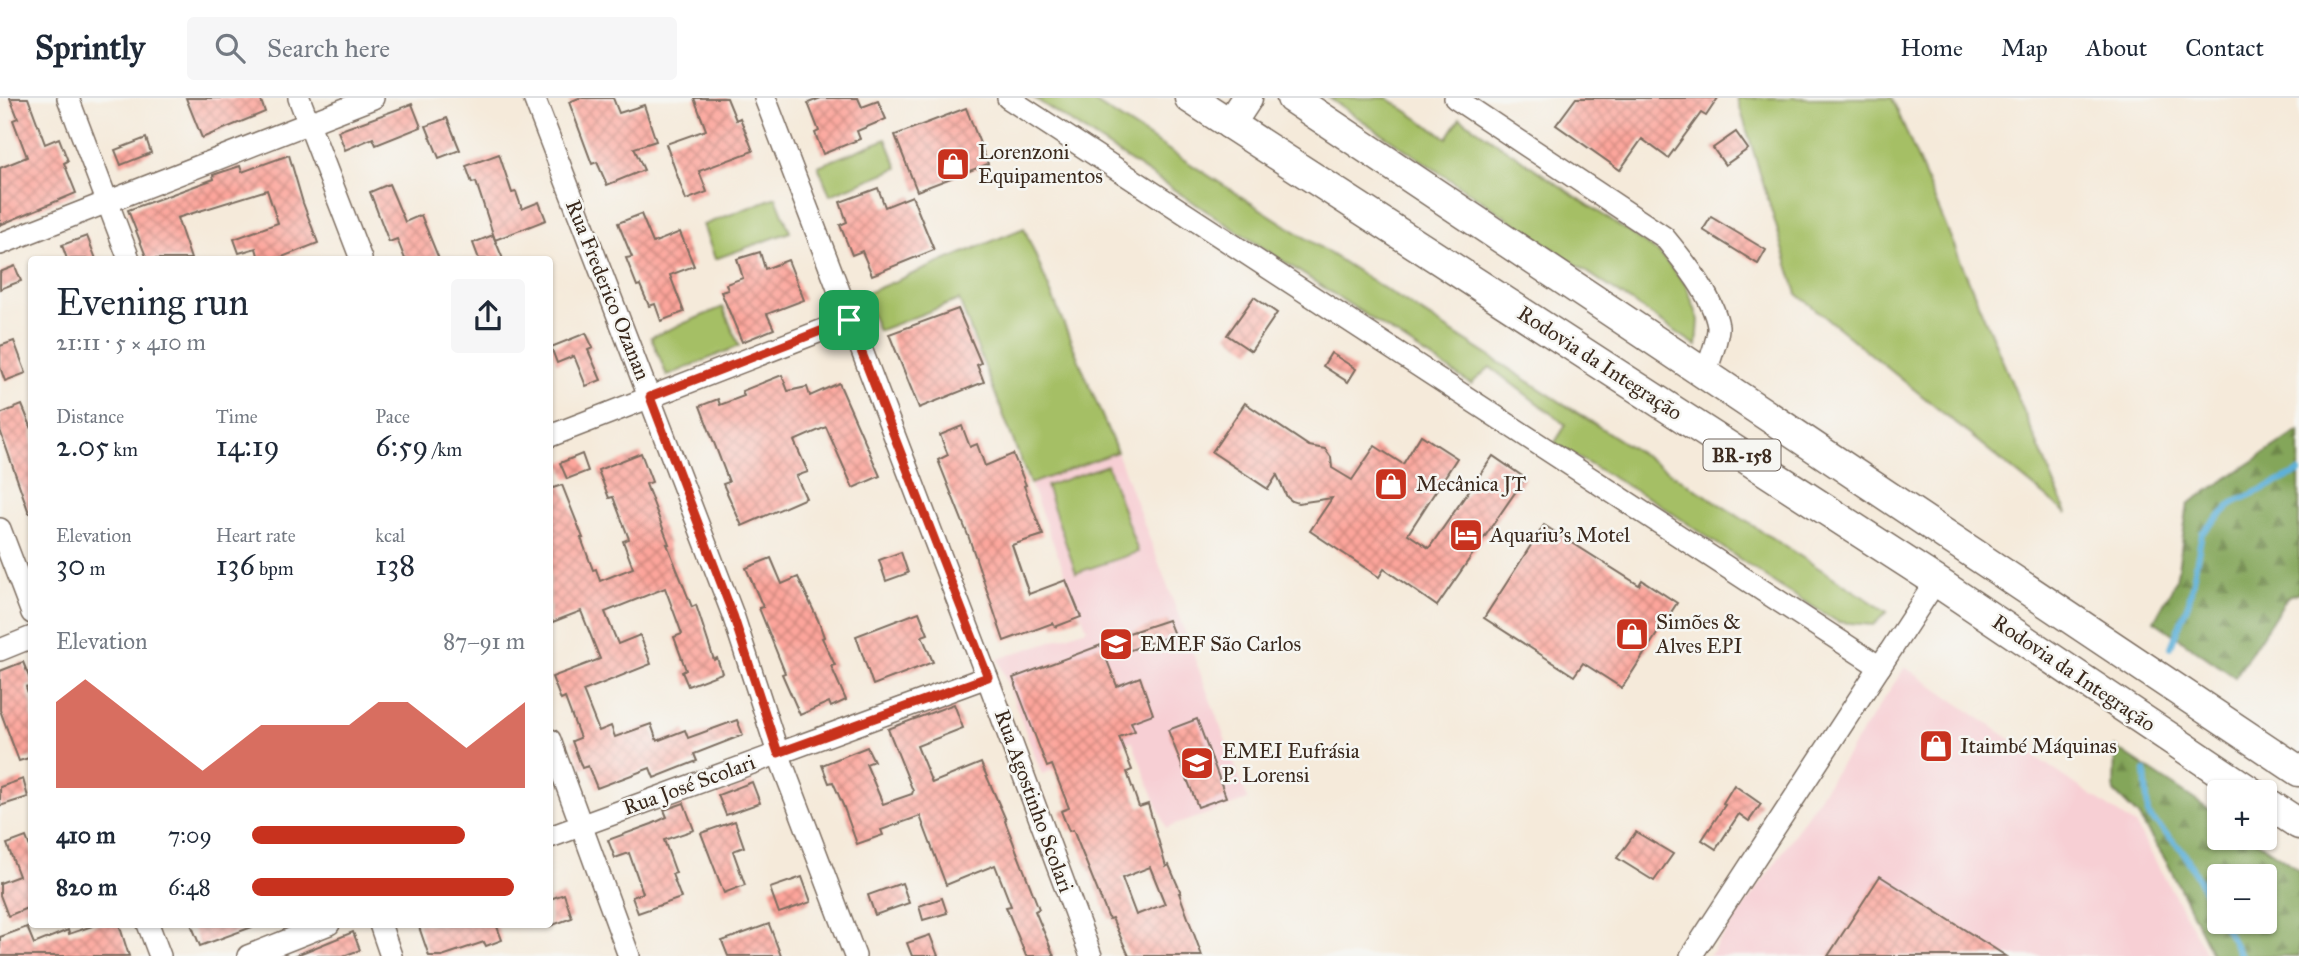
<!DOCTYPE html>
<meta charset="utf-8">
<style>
:root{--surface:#fff;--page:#f6f6f7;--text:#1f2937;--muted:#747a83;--line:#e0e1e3;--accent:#c8321e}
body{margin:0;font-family:"IM FELL Great Primer",serif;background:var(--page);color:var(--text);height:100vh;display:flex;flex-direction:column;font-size:26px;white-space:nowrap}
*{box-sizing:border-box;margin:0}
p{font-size:23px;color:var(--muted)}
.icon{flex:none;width:38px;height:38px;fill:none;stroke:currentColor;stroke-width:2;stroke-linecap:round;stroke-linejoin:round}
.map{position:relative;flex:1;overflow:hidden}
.side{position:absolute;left:28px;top:158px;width:525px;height:672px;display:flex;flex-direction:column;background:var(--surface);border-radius:7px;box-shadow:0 2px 5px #0004}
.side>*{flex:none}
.controls{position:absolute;left:2207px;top:682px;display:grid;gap:14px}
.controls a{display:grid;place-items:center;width:70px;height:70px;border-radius:7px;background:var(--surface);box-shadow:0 2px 5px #0004;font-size:35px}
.pin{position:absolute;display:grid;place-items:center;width:60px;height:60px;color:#fff;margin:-30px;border-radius:14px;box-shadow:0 4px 10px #0006}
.round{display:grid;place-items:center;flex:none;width:74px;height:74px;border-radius:7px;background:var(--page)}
.headline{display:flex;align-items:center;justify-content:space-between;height:119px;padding:0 28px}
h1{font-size:38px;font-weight:600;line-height:52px}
.stats{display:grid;grid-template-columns:repeat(3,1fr);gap:10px;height:119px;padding:7px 28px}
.stats div{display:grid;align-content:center}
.stats b{font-size:30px;font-weight:600}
.stats small{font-size:19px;font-weight:400}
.stats p{font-size:19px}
.chart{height:196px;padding:14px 28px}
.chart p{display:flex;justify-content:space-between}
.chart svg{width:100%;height:126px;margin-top:7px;fill:var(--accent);opacity:.7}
ul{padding:0 28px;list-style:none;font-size:23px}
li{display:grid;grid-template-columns:112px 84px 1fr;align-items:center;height:52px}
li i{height:18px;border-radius:9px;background:var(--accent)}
header{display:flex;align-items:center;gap:42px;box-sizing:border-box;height:98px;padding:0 35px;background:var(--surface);border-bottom:2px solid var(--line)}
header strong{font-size:33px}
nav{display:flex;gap:38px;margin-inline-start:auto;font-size:24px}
.search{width:490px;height:63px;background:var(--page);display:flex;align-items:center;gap:18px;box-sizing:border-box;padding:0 24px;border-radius:7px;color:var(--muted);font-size:26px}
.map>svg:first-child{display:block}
</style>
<header>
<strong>Sprintly</strong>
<div class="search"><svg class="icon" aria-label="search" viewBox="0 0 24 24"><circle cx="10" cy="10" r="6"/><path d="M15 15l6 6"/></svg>Search here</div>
<nav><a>Home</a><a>Map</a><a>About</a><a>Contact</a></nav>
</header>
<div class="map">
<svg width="2299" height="858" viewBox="0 0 2299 858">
<defs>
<pattern id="forest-firs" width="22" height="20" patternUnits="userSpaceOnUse" patternTransform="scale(1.75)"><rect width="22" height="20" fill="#84a65a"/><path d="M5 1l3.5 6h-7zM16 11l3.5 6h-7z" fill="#6d874a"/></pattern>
<pattern id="building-cross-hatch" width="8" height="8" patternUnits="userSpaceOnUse" patternTransform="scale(1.75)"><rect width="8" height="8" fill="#fda59b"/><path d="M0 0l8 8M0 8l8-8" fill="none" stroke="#ce877e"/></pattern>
</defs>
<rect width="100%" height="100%" fill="#f6f6f2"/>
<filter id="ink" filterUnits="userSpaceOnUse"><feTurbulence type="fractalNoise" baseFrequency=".0143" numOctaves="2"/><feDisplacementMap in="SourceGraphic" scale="14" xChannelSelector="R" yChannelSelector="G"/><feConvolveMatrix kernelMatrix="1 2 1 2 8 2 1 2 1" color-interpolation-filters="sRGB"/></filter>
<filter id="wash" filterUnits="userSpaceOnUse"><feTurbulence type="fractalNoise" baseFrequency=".00686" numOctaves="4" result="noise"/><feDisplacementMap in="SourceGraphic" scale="28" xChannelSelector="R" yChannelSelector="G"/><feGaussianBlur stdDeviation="1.57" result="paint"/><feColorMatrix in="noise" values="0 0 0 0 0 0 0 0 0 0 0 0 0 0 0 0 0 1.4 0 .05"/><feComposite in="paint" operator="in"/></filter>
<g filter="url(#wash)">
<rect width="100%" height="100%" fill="#f5eada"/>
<g fill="#f7cfd4">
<polygon points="1117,354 1248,702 1166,730 1132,643 1042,676 998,561 1087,531 1030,386"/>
<polygon points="1905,569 2136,728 2208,858 1709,858 1778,761"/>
</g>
<g fill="#a5bf65" stroke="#707442" stroke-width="2">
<polygon points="1034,0 1088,0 1887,514 1873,527 1838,524 1779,488 1659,406 1554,346 1566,327 1490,269 1471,286"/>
<polygon points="1329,0 1387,0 1447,40 1460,20 1659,155 1686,187 1699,222 1697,248"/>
<polygon points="1737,0 1892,0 2067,416 1797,196"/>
<polygon points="886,41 898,70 830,97 818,68"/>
<polygon points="776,99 790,134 715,161 703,127"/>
<polygon points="1024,130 1117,354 1030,386 959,202 878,233 864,196"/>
<polygon points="723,209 739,248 667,278 651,239"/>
<polygon points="1107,367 1138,454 1076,475 1046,388"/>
</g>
<g fill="url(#forest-firs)" stroke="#60683c" stroke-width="2" fill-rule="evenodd">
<polygon points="2299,333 2299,494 2288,498 2235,579 2154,523 2176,483 2188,406"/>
<path d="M2115,649L2219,718V740H2252L2299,772V858H2213L2168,766L2138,718L2114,694ZM2219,779H2264V824H2219Z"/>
</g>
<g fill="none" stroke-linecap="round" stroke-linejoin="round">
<g stroke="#5db0d9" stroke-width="6">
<polyline points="2171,549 2189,503 2202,435 2233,405 2299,374"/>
<polyline points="2145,673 2148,717 2183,753 2219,819"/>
<polyline points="2222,824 2241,858"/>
</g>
</g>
<g id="blocks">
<g fill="url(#building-cross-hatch)" fill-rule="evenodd">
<polygon points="10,0 28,0 45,46 59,40 68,63 64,65 76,95 0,127 0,70 27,59 13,22 18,20"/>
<polygon points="186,0 260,0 265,14 202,40"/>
<polygon points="579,0 613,0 619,15 644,7 656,43 634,50 644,72 607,87 597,64 592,66 569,4"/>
<polygon points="694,0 727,0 736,22 740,20 753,53 699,73 707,94 686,102 666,46 706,32"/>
<polygon points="821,0 858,0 862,9 878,3 886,21 857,33 860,41 823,56 815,35 819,33 808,5"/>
<polygon points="1576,0 1718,0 1706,18 1701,15 1668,60 1642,41 1620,72 1556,27"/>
<polygon points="412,6 421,29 376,47 373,40 345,52 338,33"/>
<polygon points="966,10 988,66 917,93 895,37"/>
<polygon points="447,20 460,52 439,60 426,28"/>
<polygon points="1736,34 1748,51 1725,67 1713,50"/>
<polygon points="146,40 151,55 121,67 115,52"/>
<polygon points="499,56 512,95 516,94 522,111 539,104 546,122 495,142 476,84 472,85 466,68"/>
<polygon points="289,57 303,105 318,145 277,161 259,161 256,150 239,155 234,141 278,125 267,92 177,120 191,161 147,161 128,112 214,81 213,77 240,68 242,74"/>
<polygon points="389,86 405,124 421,117 439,161 405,161 397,141 389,144 370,94"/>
<polygon points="878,90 885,109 912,98 934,152 872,177 862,153 852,157 840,127 847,124 840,104"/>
<polygon points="641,116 653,145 680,134 694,168 670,177 684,214 661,223 655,206 649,208 640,187 637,188 626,160 632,159 618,125"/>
<polygon points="1711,119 1766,152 1758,166 1703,132"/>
<polygon points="493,137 503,161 479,161 473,145"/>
<polygon points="87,138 96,161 67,161 62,147"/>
<polygon points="760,154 765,171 788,162 804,202 767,216 774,231 742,244 721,194 728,192 726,186 743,180 737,161"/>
<polygon points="15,168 21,183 0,191 0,174"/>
<polygon points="1254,199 1277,215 1251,253 1227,237"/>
<polygon points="958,211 981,265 977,267 984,284 919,310 889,236"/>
<polygon points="586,235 593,250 588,252 601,282 586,288 574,258 557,265 551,249"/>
<polygon points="14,243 26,275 5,283 0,269 0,248"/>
<polygon points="1331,255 1356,271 1348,284 1323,268"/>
<polygon points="782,277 788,293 807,289 810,298 839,285 880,378 853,390 826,329 794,343 808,374 796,378 806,400 742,428 723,386 729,384 700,308 718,301 720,307 744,298 742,293"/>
<polygon points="1245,305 1309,348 1325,351 1331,359 1332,370 1352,382 1375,348 1403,366 1421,337 1457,360 1408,436 1429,450 1493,358 1525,380 1437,508 1384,471 1379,479 1310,433 1332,400 1298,405 1292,403 1287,399 1277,377 1268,391 1212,354"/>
<polygon points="22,307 32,331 32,415 29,415 0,332 0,316"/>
<polygon points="962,328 970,349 977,346 985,368 1013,356 1026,387 1024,388 1043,437 1012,447 1029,496 1066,482 1081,519 1055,529 1053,525 1004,543 969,440 938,362 948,357 940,337"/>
<polygon points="641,355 652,384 646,386 669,446 667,446 692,509 696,507 714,562 717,560 722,575 688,588 682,574 686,572 674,539 682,536 665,490 605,514 618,546 640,537 651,566 583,593 599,633 611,628 615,639 651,626 657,643 685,632 688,640 737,622 743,637 694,656 697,663 654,680 650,670 597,690 588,668 582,670 572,643 580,640 565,600 561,602 552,579 600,561 581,513 550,525 550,391 562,387 583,440 581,440 593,472 596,471 600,483 633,470 623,443 629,441 613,399 609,400 598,372"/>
<polygon points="582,356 588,373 567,381 560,365"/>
<polygon points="1544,427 1639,487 1642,482 1677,505 1622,590 1583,565 1574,578 1484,520"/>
<polygon points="901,454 908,475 886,483 879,462"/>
<polygon points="771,460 782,486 798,479 818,522 824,539 822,540 835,567 831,568 846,602 831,609 829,604 800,617 782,576 785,575 759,510 763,509 746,470"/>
<polygon points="919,514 928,536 922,538 933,564 873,587 856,538"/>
<polygon points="1168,522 1174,537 1116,557 1111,541"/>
<path d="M1101,547L1117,588L1140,579L1153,616L1131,624L1135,633L1119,639L1132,672L1127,674L1139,709L1148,706L1166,769L1169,767L1181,795H1179L1202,858H1129L1112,820L1109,821L1073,732L1069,733L1061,713L1069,710L1052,667L1047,669L1013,580ZM1150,769L1165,806L1136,817L1122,780Z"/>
<polygon points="23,564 32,586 26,589 32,606 32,659 19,663 0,612 0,573"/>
<polygon points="954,606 963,630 917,648 932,685 981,665 1006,722 1005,723 1039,811 1035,813 1054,858 1026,858 1006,809 1011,808 995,767 946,787 920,718 881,732 883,737 857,746 843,707 833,684 829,685 822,667 867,649 874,663 866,666 883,706 912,696 913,693 888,631"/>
<polygon points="1197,621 1226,699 1198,709 1168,632"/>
<polygon points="23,681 28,699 0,708 0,689"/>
<polygon points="752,684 760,705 726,717 718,697"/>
<polygon points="1734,687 1761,706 1749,723 1739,716 1716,751 1702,742 1725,707 1723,705"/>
<polygon points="684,705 694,732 664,742 676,775 672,776 681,800 638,815 632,799 643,795 629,755 615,760 608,742 652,726 667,719 664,712"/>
<polygon points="735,723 744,749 733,753 745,787 724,795 701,735"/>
<polygon points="1636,734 1673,756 1654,783 1617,760"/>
<polygon points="26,739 32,754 32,808 8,818 0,797 0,785 19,778 7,746"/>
<polygon points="1880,778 2006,858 1828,858"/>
<polygon points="802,779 811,804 779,815 770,790"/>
<polygon points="902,785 909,805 875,817 868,797"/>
<polygon points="564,796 572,820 550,828 550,801"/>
<polygon points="942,800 947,815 923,822 919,808"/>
<polygon points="98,826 119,826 129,858 0,858 0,839 27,829 34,846 68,832 69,836"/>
<polygon points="191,826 254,826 255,828 200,848"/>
<polygon points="418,826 496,826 502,842 486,848 484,844 442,858 429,858"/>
<polygon points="769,826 781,858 728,858 722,843"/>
<polygon points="353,834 360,852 343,858 294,858"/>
<polygon points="930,837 938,858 912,858 907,845"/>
</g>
</g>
</g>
<g filter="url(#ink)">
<use href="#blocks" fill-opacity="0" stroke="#7c6d60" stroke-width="2"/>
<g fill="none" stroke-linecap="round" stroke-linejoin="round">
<g stroke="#7c6d60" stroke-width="24">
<g id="minor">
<polyline points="68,0 129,161"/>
<polyline points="299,0 361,161"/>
<polyline points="534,0 733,517 778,655 855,858"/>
<polyline points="765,0 987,579 1091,858"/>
<polyline points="1008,0 1880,569"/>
<path d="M1455,0L1664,139C1683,162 1713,198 1718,228C1719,239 1709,265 1705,276"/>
<polyline points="0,146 373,0"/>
<polyline points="550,338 849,222"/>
<polyline points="0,431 32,515"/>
<polyline points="0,552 32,539"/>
<polyline points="550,642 629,858"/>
<polyline points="550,739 987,579"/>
<polyline points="148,826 160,858"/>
<polyline points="380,826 391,858"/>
<polyline points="248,858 329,826"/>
<polyline points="1691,858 1936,483"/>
</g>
</g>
<g stroke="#7c6d60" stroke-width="33">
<g id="highway">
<polyline points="1190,0 1936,483 2252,695"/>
<polyline points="1292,0 2299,673"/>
<polyline points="1230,26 1247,0"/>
<polyline points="2264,703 2299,726"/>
</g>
</g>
<use href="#minor" stroke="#fff" stroke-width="21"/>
<use href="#highway" stroke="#fff" stroke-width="30"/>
</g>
</g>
<g fill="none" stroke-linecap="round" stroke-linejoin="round" filter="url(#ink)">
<g stroke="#fff" stroke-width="14">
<polygon id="route" points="849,222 988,579 778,655 733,517 650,299"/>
</g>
<use href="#route" stroke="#c8321e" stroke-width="9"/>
</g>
<defs>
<g id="shop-square" transform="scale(1.75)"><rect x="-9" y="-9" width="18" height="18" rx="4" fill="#c8321e" stroke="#f6f6f2"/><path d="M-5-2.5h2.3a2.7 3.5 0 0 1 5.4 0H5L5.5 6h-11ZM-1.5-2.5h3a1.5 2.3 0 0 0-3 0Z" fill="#fff"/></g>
<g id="hotel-square" transform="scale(1.75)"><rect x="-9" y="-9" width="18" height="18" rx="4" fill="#c8321e" stroke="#f6f6f2"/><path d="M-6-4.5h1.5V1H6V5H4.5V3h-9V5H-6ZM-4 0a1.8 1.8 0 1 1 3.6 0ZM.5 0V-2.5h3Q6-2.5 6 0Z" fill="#fff"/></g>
<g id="school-square" transform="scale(1.75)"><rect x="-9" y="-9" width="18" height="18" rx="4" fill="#c8321e" stroke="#f6f6f2"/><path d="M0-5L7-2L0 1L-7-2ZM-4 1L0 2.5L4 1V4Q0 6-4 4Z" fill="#fff"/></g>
</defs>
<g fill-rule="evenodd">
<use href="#shop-square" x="953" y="66"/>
<use href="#shop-square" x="1391" y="386"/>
<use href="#hotel-square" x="1466" y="437"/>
<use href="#shop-square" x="1632" y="536"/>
<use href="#school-square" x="1116" y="546"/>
<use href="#shop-square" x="1936" y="648"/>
<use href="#school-square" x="1197" y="665"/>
</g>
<g text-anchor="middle" stroke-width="5" stroke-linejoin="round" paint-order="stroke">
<rect fill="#f6f6f2" stroke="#73675e" stroke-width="2" x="1703.5" y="341.5" width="77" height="31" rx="5"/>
<g font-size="19" font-weight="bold" fill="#3b2a1e">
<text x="1742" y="364">BR-158</text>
</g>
<g font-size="21" fill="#3b2a1e" stroke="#f6f6f2" text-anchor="start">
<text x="978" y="61">Lorenzoni<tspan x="978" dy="24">Equipamentos</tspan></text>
<text x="1416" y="393">Mecânica JT</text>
<text x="1490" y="444">Aquariu's Motel</text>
<text x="1656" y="531">Simões &amp;<tspan x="1656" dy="24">Alves EPI</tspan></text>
<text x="1140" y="553">EMEF São Carlos</text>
<text x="1960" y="655">Itaimbé Máquinas</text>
<text x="1222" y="660">EMEI Eufrásia<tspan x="1222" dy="24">P. Lorensi</tspan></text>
</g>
<g font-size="21" fill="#3b2a1e" stroke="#f6f6f2">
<text transform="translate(608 192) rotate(68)" y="7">Rua Frederico Ozanan</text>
<text transform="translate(1600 265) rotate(33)" y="7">Rodovia da Integração</text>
<text transform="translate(2074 575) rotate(34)" y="7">Rodovia da Integração</text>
<text transform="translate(689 687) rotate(-20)" y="7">Rua José Scolari</text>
<text transform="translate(1034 703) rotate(70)" y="7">Rua Agostinho Scolari</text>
</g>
</g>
</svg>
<div class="controls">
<a>+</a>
<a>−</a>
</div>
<div class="pin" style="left:849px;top:222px;background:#1e9e55"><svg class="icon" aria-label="arrive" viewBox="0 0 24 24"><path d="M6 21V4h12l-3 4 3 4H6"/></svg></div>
<section class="side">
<div class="headline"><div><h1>Evening run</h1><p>21:11 · 5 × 410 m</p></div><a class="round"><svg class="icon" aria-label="share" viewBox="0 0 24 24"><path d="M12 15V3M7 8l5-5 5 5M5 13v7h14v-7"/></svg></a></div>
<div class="stats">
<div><p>Distance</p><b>2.05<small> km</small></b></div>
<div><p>Time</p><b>14:19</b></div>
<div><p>Pace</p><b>6:59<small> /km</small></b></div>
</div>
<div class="stats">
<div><p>Elevation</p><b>30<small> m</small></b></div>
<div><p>Heart rate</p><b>136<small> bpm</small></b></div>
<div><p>kcal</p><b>138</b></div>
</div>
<div class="chart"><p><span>Elevation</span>87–91 m</p>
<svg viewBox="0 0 160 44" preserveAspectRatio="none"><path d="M0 44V14L10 6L20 14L30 22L40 30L50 38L60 30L70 22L80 22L90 22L100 22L110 14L120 14L130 22L140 30L150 22L160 14V44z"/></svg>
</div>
<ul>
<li><b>410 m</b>7:09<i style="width:78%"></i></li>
<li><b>820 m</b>6:48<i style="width:96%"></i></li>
</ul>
</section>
</div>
